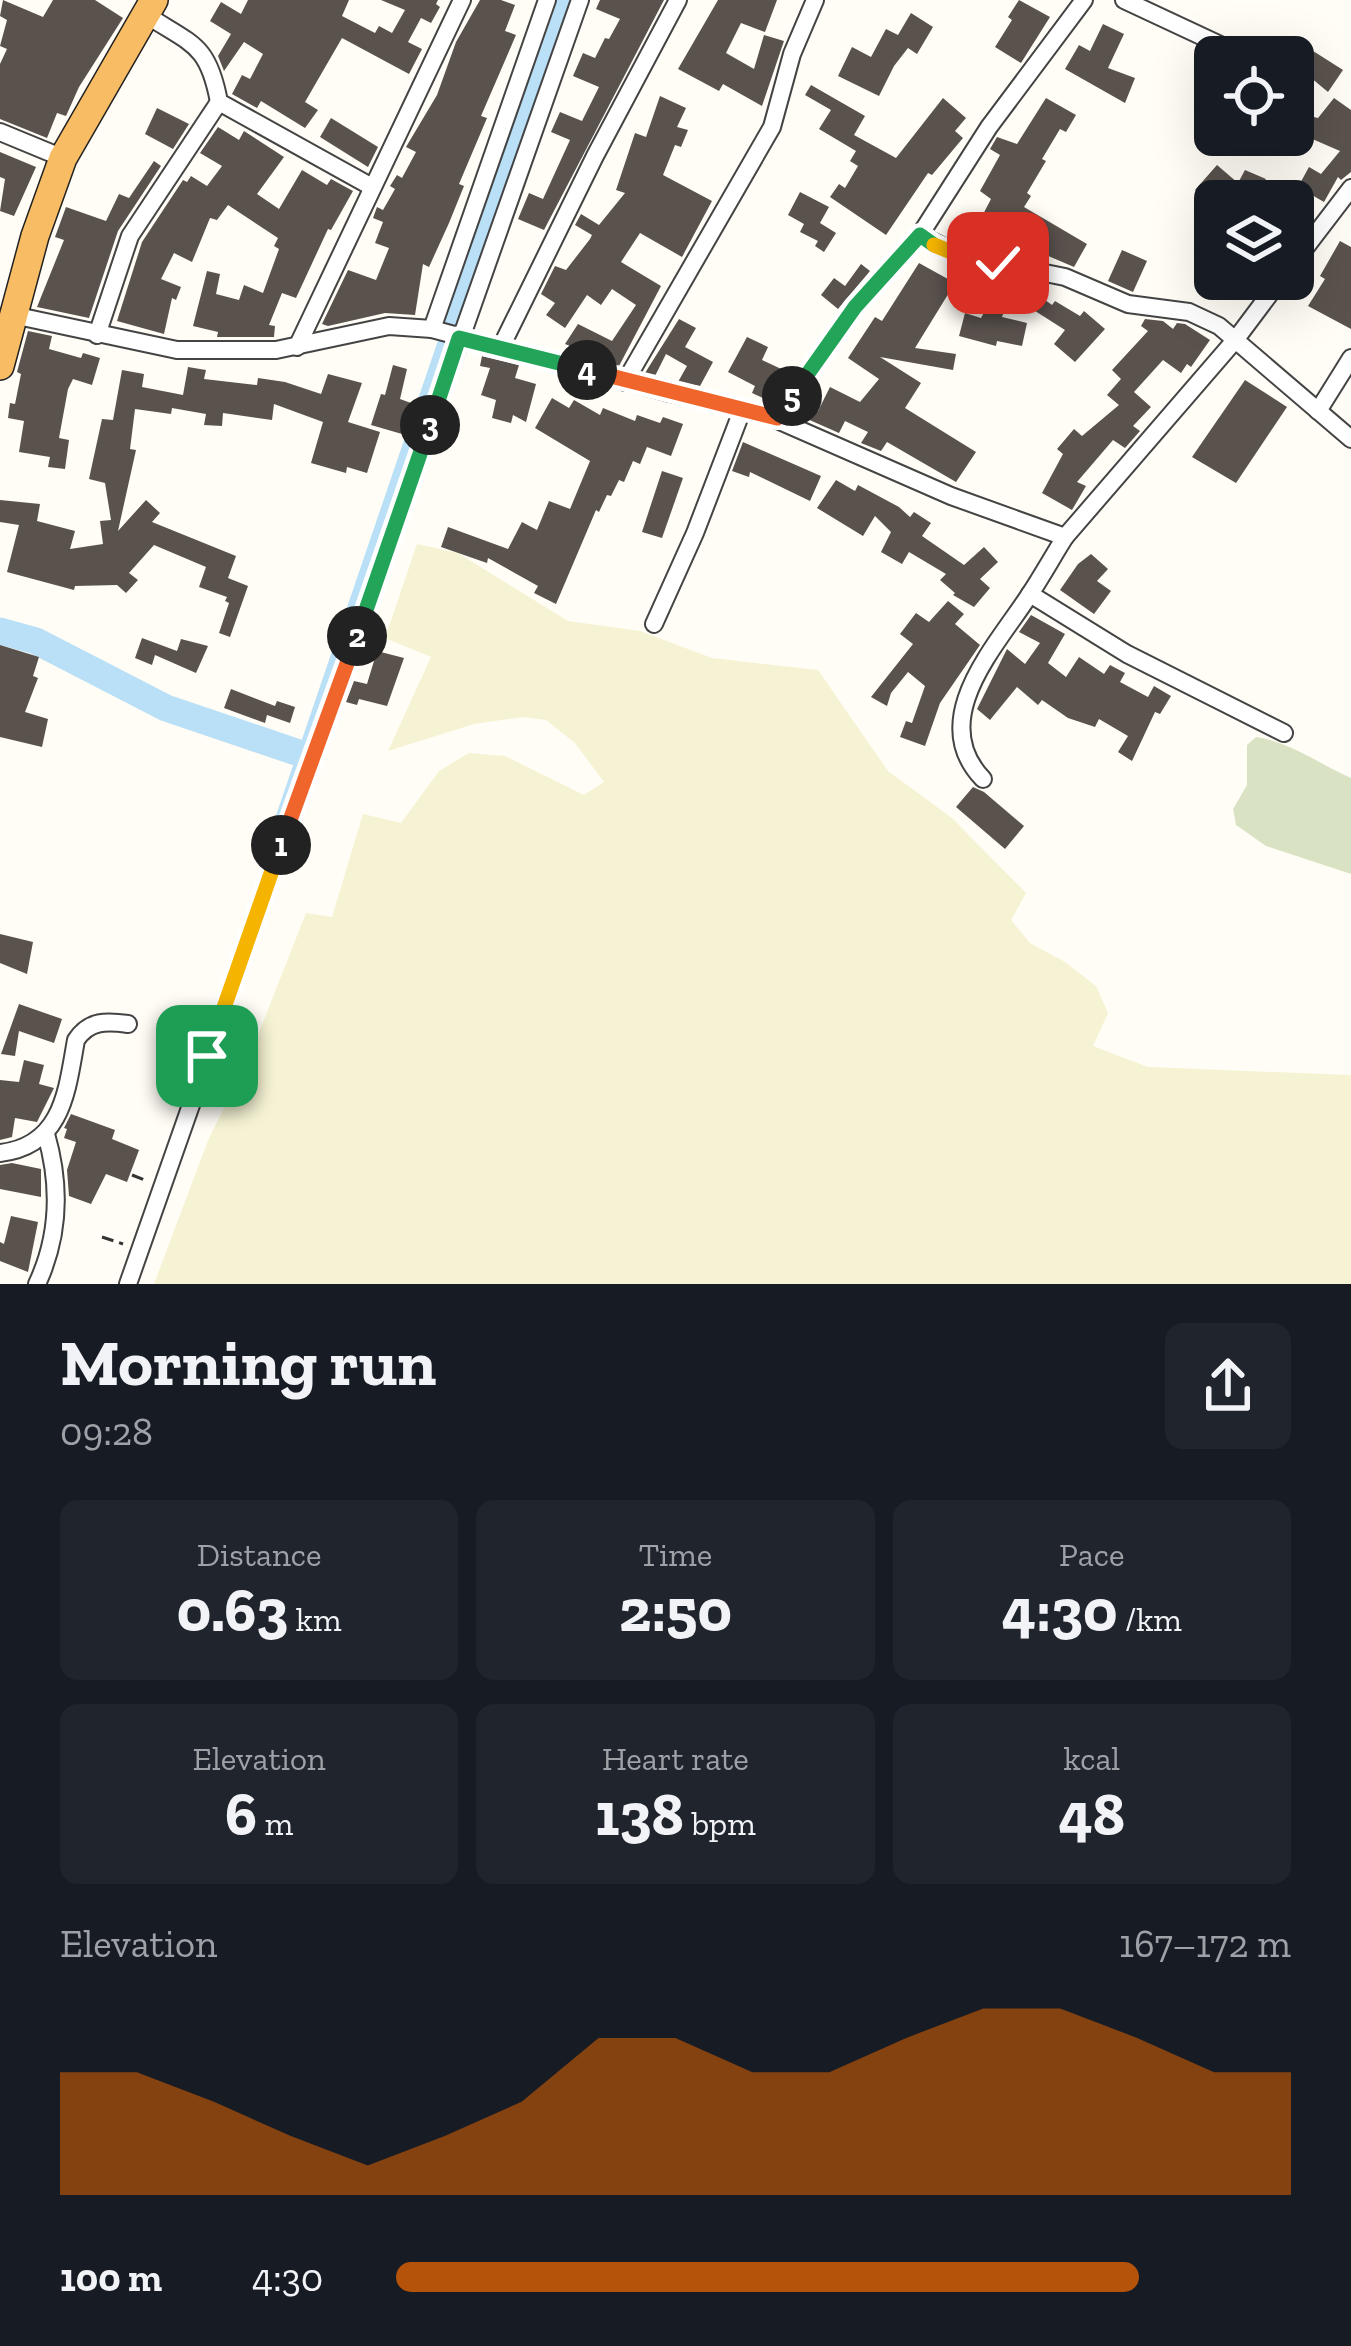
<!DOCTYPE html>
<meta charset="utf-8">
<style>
:root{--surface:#171b24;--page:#20242c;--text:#f1f3f6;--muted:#9ea1a6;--accent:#b45309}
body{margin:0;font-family:"Zilla Slab",serif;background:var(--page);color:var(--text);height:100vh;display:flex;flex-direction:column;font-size:45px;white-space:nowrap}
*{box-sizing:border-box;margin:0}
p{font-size:39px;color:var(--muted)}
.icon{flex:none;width:66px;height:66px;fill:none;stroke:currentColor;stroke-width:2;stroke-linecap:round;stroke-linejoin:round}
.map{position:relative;height:1284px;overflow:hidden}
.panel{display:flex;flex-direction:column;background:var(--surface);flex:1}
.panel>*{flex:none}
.buttons{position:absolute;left:1194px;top:36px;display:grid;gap:24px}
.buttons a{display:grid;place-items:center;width:120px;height:120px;border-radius:18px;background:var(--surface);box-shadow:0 12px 48px #0002;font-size:60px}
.pin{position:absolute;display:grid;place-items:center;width:102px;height:102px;color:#fff;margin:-51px;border-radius:24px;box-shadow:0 6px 18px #0006}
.km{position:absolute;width:60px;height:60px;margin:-30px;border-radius:50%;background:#222;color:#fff;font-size:33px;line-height:60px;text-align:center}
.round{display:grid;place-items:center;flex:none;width:126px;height:126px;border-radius:18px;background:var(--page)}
.head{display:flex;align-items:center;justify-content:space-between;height:204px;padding:0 60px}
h1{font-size:66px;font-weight:700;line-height:90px}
.figures{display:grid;grid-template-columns:repeat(3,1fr);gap:18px;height:204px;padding:12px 60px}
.figures div{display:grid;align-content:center;border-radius:18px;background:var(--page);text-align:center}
.figures b{font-size:60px;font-weight:700}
.figures small{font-size:33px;font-weight:400}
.figures p{font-size:33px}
.chart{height:336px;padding:24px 60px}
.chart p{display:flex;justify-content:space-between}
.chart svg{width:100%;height:216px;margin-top:12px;fill:var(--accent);opacity:.7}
ul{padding:0 60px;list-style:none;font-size:39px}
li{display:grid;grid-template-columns:192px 144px 1fr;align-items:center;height:90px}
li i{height:30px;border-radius:15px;background:var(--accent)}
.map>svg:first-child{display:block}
</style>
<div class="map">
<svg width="1351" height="1284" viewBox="0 0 1351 1284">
<rect width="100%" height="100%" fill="#fffdf5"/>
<polygon fill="#f6f3d4" points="417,544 458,553 568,621 640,631 712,658 818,670 888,771 952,818 1026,893 1011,920 1030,943 1065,962 1096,986 1108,1013 1093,1046 1148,1067 1351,1075 1351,1284 154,1284 209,1138 247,1063 306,913 332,917 363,814 401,823 439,771 469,753 505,756 584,795 604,782 575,743 546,720 523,717 474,724 388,751 431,657 385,638"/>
<path fill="#d9e3c4" d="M1256,737C1291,742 1319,764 1351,778V874L1266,846L1236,825L1233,809L1247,785V745Z"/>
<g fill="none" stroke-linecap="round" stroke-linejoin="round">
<polyline stroke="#b9e0f7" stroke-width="15" points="280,827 562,0"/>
<polyline stroke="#b9e0f7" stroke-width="27" points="0,631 36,641 166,708 305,755"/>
</g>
<g fill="#5a524d">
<polygon points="3,0 43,17 53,0 95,0 123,18 79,87 66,116 57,113 47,138 0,119 0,64 7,49 0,46 7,20 0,16"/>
<polygon points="248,0 349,0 342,16 375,33 379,26 392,33 405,10 381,0 438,0 436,4 440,7 431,23 421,18 408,42 422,49 409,74 342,38 305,102 318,110 305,128 261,101 257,108 232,94 242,75 250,79 263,54 244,42 224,71 218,56 231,34 210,21 221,2 241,14"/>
<polygon points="480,0 501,0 515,5 505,31 516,35 481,116 487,118 459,184 464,186 449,223 429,267 423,264 415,315 385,313 328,326 322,324 348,270 376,280 389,248 375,243 383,222 373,218 377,207 383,210 395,189 390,186 397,175 402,178 416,152 406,147 437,95 456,42"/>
<polygon points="600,0 664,0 544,230 518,219 529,193 543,199 570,140 551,132 560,112 582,121 599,87 573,76 583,53 595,58 605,38 609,39 620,19 596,9"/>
<polygon points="718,0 777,0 765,32 741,23 726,53 754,69 764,35 784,41 762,106 723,84 719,91 678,69"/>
<polygon points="1019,0 1050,17 1021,63 995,47 1012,20 1008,17"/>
<polygon points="911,13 933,27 917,54 908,48 894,66 879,96 838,76 852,47 871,57 886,29 898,35"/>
<polygon points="1103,24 1124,34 1108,68 1135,78 1125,103 1065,69 1079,45 1090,51"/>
<polygon points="1310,49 1343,70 1328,92 1298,67"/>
<polygon points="811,85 865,116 854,135 896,158 943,98 966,118 955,131 963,138 932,175 928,173 886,235 830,197 839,184 845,188 858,166 850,161 856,151 819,129 831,110 805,95"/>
<polygon points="660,96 686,108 677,127 688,130 681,147 675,145 663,175 712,201 682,257 640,233 621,262 661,286 619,366 565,344 578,324 612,341 636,305 612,289 601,305 587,295 565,328 546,315 555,303 541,294 555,266 566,270 590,239 592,235 575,225 581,214 599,225 625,193 616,190 635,133 646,137"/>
<polygon points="1046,98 1076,115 1066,132 1060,129 1042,159 1046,161 1027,193 1031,196 1024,207 1087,244 1074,267 1046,255 1043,260 1022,251 1033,227 1014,214 1003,235 977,226 991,199 980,191 1000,155 990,149 997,137 1017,144"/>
<polygon points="1334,98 1351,110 1351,172 1341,180 1338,177 1324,202 1298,187 1309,167 1321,174 1340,151 1310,138 1305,132 1287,154 1276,151 1281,135 1293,135 1293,112 1318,118"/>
<polygon points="157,108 189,124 173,149 145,134"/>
<polygon points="331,118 378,147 368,167 320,137"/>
<polygon points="218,127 239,140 244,131 284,157 257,194 279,209 302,170 327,185 331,179 353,191 331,230 328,229 296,298 282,293 269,325 275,326 274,337 217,337 218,332 193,326 207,271 220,274 216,294 239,300 244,285 263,293 279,249 274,246 278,238 228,205 217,220 210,218 192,262 174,253 161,279 181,287 176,300 172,298 164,334 117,321 142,242 183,180 187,182 191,176 207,186 222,166 200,153"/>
<polygon points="0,152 36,167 14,216 0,211 5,179 0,177"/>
<polygon points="154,161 161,166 118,231 89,318 37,307 64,240 55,237 66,207 106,221 119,194 129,198"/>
<polygon points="1217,165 1238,183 1245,170 1266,179 1248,201 1215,201 1215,208 1195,190"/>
<polygon points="800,192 829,207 820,223 836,233 824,252 815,246 818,241 800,232 804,224 788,215"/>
<polygon points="1340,241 1351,247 1351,329 1308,306 1325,279 1320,276"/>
<polygon points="1122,250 1147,261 1133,292 1108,281"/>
<polygon points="919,263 955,283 915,348 956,354 953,370 880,357 921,383 905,408 976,452 956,482 887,442 881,451 861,443 868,432 845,421 839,433 805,418 810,408 818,411 830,387 860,402 879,379 848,358 875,317 882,321"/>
<polygon points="861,264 870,271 838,309 821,295 834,278 845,286"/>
<polygon points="994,294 1009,299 1002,317 1027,323 1022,346 997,341 996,346 959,336 965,313 981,318"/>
<polygon points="1041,297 1052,305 1055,301 1080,316 1084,311 1105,329 1075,362 1054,344 1065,330 1032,309"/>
<polygon points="679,319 696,328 685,347 713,362 700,386 678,382 687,366 666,354 655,376 645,373"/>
<polygon points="1145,319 1163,321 1173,329 1177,323 1185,324 1210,340 1191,367 1187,364 1181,373 1163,360 1134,392 1151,407 1133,426 1140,431 1125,448 1113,440 1077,482 1086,486 1072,510 1042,493 1063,454 1057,449 1074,429 1082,436 1119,405 1107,395 1121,379 1112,370 1148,331 1141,326"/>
<polygon points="28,331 52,336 49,349 81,358 83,353 100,358 92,385 73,379 68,389 59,438 69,440 65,469 48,467 50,457 19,452 24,421 8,418 10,403 15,404 21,374 17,372"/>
<polygon points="747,337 768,347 762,360 792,374 772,402 752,393 755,386 728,372"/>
<polygon points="482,356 519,365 515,378 536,384 526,422 513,415 511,423 492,418 496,400 481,395 490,368 480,366"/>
<polygon points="393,365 407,369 400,399 411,403 402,434 371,425 381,394 385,395"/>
<polygon points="188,367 206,370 204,379 257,385 258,378 285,382 321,394 328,374 362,383 348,422 380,432 367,473 347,467 346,473 311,463 323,422 274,404 272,420 223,413 222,426 204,425 206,414 172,408 171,414 135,409 130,449 136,450 118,531 146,500 160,513 152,522 236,556 228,578 248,586 230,637 219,633 229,603 225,601 227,597 199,587 206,567 154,545 129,573 138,580 126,593 117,585 75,586 74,590 7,572 19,525 0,522 0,500 40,504 37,521 75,531 70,549 103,544 100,521 111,520 105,483 89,479 102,419 113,420 122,370 144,374 142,387 183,395"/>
<polygon points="1245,380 1287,407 1236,483 1192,457"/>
<polygon points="552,398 569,408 574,400 600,415 603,408 635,421 637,415 660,423 663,417 683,424 671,456 647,447 640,464 633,461 624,482 619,480 611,496 607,495 599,512 596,510 556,604 534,593 538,586 488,558 487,563 441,547 448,527 508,549 522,522 537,530 549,501 570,509 590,461 535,428"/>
<polygon points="743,442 821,476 810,501 750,472 749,477 732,471"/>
<polygon points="662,471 683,478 662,538 642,532"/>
<polygon points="836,480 855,491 858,485 899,507 910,517 914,512 931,523 922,536 964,565 984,547 998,562 980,579 990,588 974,607 953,595 955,593 940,580 946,574 909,552 902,564 881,552 891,532 875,516 863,536 817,508"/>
<polygon points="1091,554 1108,569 1097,581 1111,591 1094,614 1060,590 1078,564"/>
<polygon points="948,601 964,614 955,624 980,645 940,703 925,746 900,737 906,721 912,723 925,686 908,672 891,693 887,706 871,697 913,644 900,634 916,613 929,622"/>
<polygon points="1031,615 1065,634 1048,663 1066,677 1079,657 1104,674 1110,665 1125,673 1120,682 1148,697 1154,686 1171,696 1160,714 1155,712 1132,761 1118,752 1128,736 1099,719 1095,727 1068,718 1042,700 1038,705 1017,687 990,720 977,709 1007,649 1025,664 1040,643 1019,632"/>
<polygon points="142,638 177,651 181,639 208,646 196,673 155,655 152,665 135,658"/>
<polygon points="0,645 39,657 33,676 38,678 25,712 48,719 42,747 0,737"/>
<polygon points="377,651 404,658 387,706 359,699 357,705 346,702 354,681 367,684"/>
<polygon points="231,689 275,706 277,701 295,707 290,723 267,715 265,723 224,708"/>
<polygon points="973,787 984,792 1024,826 1005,849 956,807"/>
<polygon points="0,934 33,942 27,974 0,963"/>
<polygon points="19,1004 62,1019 54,1043 19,1031 15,1056 1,1054"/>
<polygon points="24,1060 44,1065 39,1084 54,1088 37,1122 15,1118 12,1137 0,1140 0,1080 19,1082"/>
<polygon points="71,1114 115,1130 112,1139 139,1150 127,1182 106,1174 91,1204 69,1196 67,1170 76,1142 64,1138 67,1129 64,1128"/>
<polygon points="12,1163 41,1169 41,1197 0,1189 0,1165"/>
<polygon points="11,1216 38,1222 28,1272 0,1261 0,1242 4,1244"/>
</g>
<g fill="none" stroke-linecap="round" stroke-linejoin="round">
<g stroke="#444" stroke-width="20">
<g id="minor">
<polyline points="1124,0 1246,57"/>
<path d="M145,14C192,45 208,43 219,102L372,187"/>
<polyline points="0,132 63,158"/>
<polyline points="920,235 961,256 1065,277 1128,304 1189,312 1219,326 1351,439"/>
<polyline points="1293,264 1351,188"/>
<polyline points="13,315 177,350 276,350 389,326 432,329 670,393 759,412 951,496 1065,537 1236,339 1281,279"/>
<polyline points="432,329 547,0"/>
<polyline points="97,335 130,236 219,102"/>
<polyline points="297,347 462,0"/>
<polyline points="501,347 595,156 678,0"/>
<polyline points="625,382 772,127 792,54 815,0"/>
<polyline points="1318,411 1351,358"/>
<polyline points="777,418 855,307 920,235 989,127 1084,0"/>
<polyline points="1030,594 1127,654 1284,733"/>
<polyline points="654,624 695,533 743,408"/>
<path d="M983,779C925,719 998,644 1030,594C1042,576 1053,556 1065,537"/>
<path d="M0,1153C63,1146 67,1090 76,1040C89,1020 107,1021 128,1024"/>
<path d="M37,1284C60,1235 61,1186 46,1134"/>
<polyline points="128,1284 580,0"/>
</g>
</g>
<g stroke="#222" stroke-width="30">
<polyline id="trunk" points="0,366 35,236 63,158 154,0"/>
</g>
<g stroke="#333" stroke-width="3" stroke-dasharray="12 6" stroke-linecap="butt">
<polyline points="132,1175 147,1181"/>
<polyline points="102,1237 123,1244"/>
</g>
<use href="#minor" stroke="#fff" stroke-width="16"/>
<use href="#trunk" stroke="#f7bc64" stroke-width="27"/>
</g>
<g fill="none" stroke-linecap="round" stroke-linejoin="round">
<g stroke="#fff" stroke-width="24">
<polyline id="split-1" points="207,1056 281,845"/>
</g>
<g stroke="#fff" stroke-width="24">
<polyline id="split-2" points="281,845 357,636"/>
</g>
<g stroke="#fff" stroke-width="24">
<polyline id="split-3" points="357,636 430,425"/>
</g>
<g stroke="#fff" stroke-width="24">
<polyline id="split-4" points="430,425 459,338 587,370"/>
</g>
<g stroke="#fff" stroke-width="24">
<polyline id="split-5" points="587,370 777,418 792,396"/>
</g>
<g stroke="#fff" stroke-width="24">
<polyline id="split-6" points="792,396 855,307 920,235 934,245"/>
</g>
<g stroke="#fff" stroke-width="24">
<polyline id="split-7" points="934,245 961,256 998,263"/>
</g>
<use href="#split-1" stroke="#f5b400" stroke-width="15"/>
<use href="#split-2" stroke="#f0652b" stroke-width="15"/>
<use href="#split-3" stroke="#22a559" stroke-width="15"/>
<use href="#split-4" stroke="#22a559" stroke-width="15"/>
<use href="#split-5" stroke="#f0652b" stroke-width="15"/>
<use href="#split-6" stroke="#22a559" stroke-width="15"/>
<use href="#split-7" stroke="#f5b400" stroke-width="15"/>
</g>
</svg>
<div class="buttons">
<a><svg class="icon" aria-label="locate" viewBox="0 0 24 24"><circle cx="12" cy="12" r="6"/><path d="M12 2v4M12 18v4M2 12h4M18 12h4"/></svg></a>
<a><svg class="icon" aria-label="layers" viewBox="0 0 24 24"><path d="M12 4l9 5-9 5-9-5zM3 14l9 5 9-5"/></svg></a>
</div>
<div class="pin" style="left:207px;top:1056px;background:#1e9e55"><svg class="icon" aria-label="arrive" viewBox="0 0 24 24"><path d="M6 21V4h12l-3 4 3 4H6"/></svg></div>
<div class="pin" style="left:998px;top:263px;background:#d93025"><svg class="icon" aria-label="check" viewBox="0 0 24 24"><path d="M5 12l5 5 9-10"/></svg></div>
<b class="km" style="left:281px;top:845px">1</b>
<b class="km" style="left:357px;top:636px">2</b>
<b class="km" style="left:430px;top:425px">3</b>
<b class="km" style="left:587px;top:370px">4</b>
<b class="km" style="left:792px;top:396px">5</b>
</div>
<section class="panel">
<div class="head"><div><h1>Morning run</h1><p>09:28</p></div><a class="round"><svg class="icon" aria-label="share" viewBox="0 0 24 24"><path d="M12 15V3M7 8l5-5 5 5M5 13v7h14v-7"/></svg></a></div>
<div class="figures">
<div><p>Distance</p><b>0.63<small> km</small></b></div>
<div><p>Time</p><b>2:50</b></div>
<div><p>Pace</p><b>4:30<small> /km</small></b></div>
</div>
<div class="figures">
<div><p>Elevation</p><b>6<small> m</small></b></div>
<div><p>Heart rate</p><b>138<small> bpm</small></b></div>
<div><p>kcal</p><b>48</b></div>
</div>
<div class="chart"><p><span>Elevation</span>167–172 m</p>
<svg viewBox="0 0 160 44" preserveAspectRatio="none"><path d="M0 44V19L10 19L20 25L30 32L40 38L50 32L60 25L70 12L80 12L90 19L100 19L110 12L120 6L130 6L140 12L150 19L160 19V44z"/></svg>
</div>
<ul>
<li><b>100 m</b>4:30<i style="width:83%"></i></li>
</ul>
</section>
